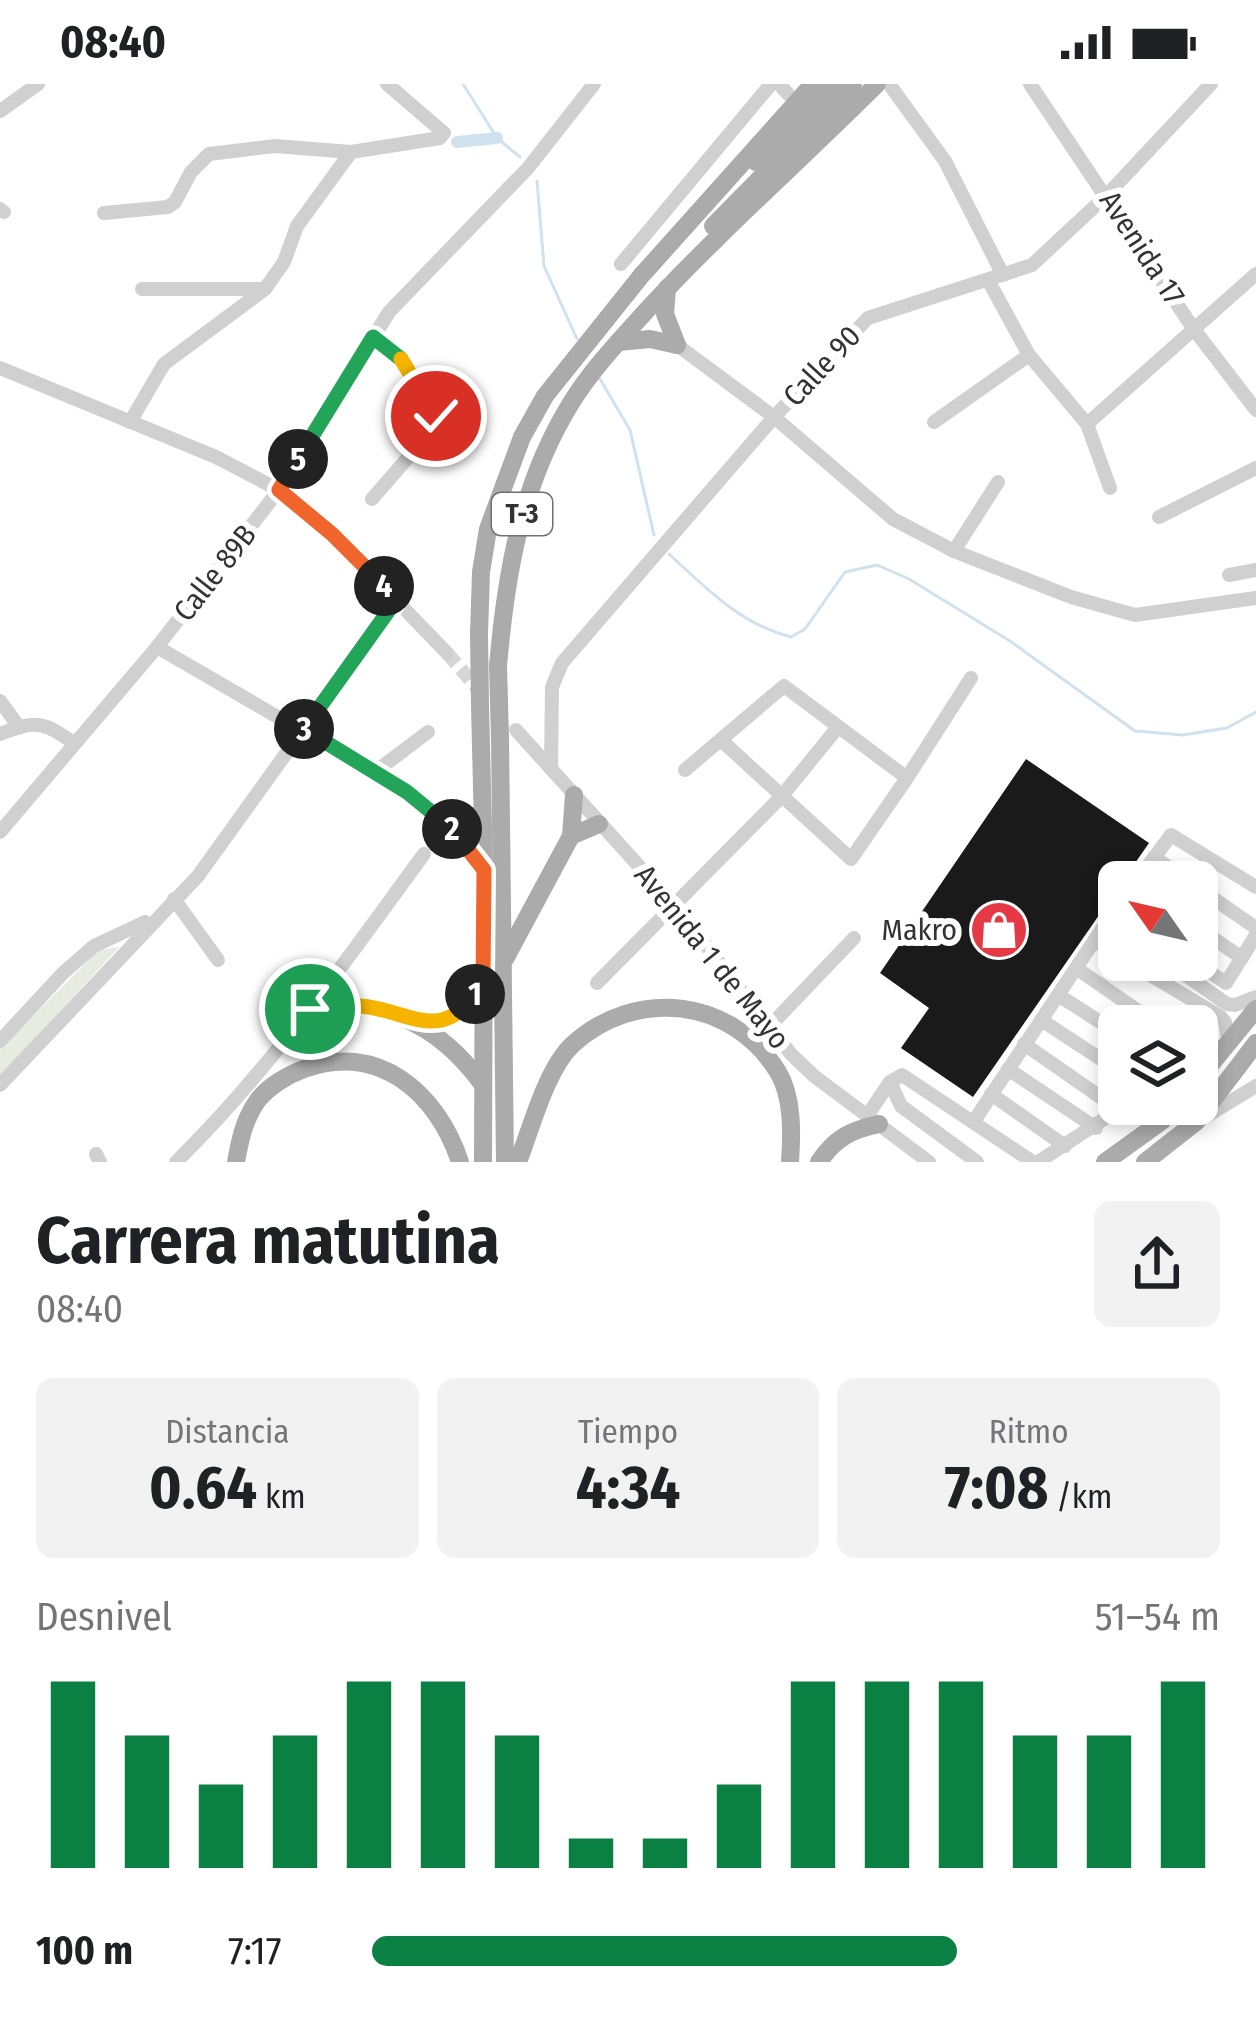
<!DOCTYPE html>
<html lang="es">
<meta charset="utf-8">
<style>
:root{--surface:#fff;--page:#f2f2f2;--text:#202124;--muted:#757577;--accent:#0b8043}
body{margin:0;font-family:"Fira Sans Condensed",sans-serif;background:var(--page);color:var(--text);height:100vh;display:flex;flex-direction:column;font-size:45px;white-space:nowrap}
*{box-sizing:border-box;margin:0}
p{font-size:39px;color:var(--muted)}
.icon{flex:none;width:66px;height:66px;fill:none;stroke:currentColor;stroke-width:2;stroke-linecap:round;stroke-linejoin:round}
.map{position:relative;height:1078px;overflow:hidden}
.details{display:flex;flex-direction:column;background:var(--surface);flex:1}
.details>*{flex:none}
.needle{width:78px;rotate:304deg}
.fabs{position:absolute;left:1098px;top:777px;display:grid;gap:24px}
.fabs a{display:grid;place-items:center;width:120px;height:120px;border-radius:18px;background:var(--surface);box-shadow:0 6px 18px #0003;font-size:60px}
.pin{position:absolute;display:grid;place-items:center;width:102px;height:102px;color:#fff;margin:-51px;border:6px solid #fff;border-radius:50%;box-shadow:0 3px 12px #0007}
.km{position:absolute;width:60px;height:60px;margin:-30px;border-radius:50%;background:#222;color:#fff;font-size:33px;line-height:60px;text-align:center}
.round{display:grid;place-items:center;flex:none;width:126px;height:126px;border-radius:18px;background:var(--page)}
.summary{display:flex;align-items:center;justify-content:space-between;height:204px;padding:0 36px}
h1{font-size:66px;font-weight:700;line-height:90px}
.stats{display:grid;grid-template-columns:repeat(3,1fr);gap:18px;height:204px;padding:12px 36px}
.stats div{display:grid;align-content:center;border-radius:18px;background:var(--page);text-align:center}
.stats b{font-size:60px;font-weight:700}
.stats small{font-size:33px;font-weight:400}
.stats p{font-size:33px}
.chart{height:336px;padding:24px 36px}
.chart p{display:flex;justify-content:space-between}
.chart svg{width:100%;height:216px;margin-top:12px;stroke:var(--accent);stroke-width:6}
ul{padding:0 36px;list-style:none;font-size:39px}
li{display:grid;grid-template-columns:192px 144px 1fr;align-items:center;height:90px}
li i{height:30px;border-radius:15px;background:var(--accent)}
.status{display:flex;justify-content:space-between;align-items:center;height:84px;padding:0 60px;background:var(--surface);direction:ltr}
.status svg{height:33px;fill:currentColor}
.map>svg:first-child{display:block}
</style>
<div class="status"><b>08:40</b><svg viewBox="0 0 49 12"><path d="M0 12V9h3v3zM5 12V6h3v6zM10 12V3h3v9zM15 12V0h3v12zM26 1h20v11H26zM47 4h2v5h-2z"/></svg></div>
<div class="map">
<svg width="1256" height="1078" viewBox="0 0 1256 1078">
<rect width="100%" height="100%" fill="#fff"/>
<polygon fill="#e6ecdf" points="119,863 0,993 0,965 99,866"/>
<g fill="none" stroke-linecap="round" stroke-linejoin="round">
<g stroke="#cfe2ee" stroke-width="3">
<polyline points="463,0 497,54 520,73"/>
<polyline points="537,97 544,182 577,255"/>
<polyline points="600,295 630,346 654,451"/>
<path d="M669,470C706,504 740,540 791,553L805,545L845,488L877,481L909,495L1010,557L1135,647L1183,651L1227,644L1256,628"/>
</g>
<polyline stroke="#cfe2ee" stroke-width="12" points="457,58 497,54"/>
</g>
<polygon fill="#1a1a1a" points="1026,675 1149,759 973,1013 901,964 929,924 880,889"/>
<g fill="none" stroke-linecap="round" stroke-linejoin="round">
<polyline stroke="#d6d6d6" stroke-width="14" stroke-dasharray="14 7" stroke-linecap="butt" points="447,569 479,606"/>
<g stroke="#d0d0d0" stroke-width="14">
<polyline points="779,0 788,10"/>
<polyline points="889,0 945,77 1003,191"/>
<polyline points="1030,0 1193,244 1256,326"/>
<polyline points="0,27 38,0"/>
<polyline points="0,125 4,128"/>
<polyline points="104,129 168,123 175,118 191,88 209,70 275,62 351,68 440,54 444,49 387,0"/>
<polyline points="621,180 771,0"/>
<polyline points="988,196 1029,271 1087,340 1110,404"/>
<polyline points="142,205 265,205"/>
<polyline points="677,261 774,333 893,435 954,467 1071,513 1135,531 1256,514"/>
<polyline points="0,284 216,373 279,406 332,450 447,569"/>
<polyline points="130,338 164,280 265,205 284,178 297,142 351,68"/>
<polyline points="934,338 1029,271"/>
<polyline points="1087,340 1256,190"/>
<polyline points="372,415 425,354 437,332 410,285 373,253"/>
<polyline points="1159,433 1256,384"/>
<polyline points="954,467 998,398"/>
<polyline points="1229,491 1256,486"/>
<polyline points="0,617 19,643"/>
<polyline points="516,646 675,822 791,970 814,992 929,1078"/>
<path d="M0,650C36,636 42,637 74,659"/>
<polyline points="551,685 552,603 562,579 774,333 868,234 1032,181 1107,111 1211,0"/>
<polyline points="685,686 784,602 907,694 851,775 722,657"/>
<polyline points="375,688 428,648"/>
<polyline points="907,694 971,594"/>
<polyline points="0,748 157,563"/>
<polyline points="1154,773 1190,798"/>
<polyline points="484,786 445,737 407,708 157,563 279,406 389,228 528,84 594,0"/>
<polyline points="1136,798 1171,751 1256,803"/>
<polyline points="1197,803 1256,844"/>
<polyline points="174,815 218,876"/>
<polyline points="1108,836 1119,821"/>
<polyline points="1197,843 1242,874"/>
<polyline points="1095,857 1119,872"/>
<polyline points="1125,876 1221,933 1225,938 1229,961"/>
<polyline points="1164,876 1227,920 1235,921 1256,913"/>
<polyline points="1192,876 1226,899 1256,851"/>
<polyline points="1076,884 1160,942"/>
<polyline points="597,899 781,713 838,643"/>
<polyline points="1058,911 1119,950"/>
<polyline points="1041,936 1119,987"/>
<polyline points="769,943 854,854"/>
<polyline points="0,957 63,889 94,862 145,838"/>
<polyline points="1024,960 1119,1026"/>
<polyline points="1008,985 1096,1044"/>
<polyline points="890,998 901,1022 977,1078"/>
<polyline points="0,1001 198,792 397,515"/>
<polyline points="991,1010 1065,1062"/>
<polyline points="867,1032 890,998 902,991 1033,1078"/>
<polyline points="1205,1033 1256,1002"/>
<polyline points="974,1037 1108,836 1119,844"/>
<polyline points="96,1070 100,1078"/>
<path d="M176,1078C270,986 346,876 424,770"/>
<polyline points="1038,1078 1124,1022"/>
</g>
<g stroke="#ababab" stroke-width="18">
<polyline points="756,78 832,0"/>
<polyline points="713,142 853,0"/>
<polyline points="667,204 665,230 677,261"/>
<polyline points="618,258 650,255 677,261"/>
<polyline points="479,550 481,488 488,445 522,353 545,312 641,192 813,0"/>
<path d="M498,582C506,489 521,400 571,319C592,285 620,256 647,226C720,147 801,76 877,0"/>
<polyline points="480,621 484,786 483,1078"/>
<polyline points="500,654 505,1078"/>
<polyline points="571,752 599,740"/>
<polyline points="505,875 571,752 574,711"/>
<path d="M310,925C385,917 435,937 481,998"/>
<path d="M417,938C454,935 462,929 483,898"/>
<polyline points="1197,997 1256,925"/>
<path d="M236,1078C240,1056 244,1035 258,1016C268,1003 287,991 304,985C378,958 437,1008 460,1078"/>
<path d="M518,1078C531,1045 546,986 572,961C635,903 732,913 778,988C793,1013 792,1050 790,1078"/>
<path d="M819,1078C835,1054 851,1046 879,1040"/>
<polyline points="1105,1078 1162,1037 1177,1020"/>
<polyline points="1145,1078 1196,1038 1256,959"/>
</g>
<g stroke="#ababab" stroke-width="18">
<polyline points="479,550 480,621"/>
<polyline points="498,582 500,654"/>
</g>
</g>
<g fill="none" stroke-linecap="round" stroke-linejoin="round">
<g stroke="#fff" stroke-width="24">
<path id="split-1" d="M310,925C329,923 349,920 369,923C412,930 442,957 475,910"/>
</g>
<g stroke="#fff" stroke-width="24">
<polyline id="split-2" points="452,745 484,786 483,898 475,910"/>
</g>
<g stroke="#fff" stroke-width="24">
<polyline id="split-3" points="304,645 407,708 452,745"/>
</g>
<g stroke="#fff" stroke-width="24">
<polyline id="split-4" points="304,645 397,515 384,502"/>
</g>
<g stroke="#fff" stroke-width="24">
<polyline id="split-5" points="298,375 279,406 332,450 384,502"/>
</g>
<g stroke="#fff" stroke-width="24">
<polyline id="split-6" points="298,375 373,253 401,275"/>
</g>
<g stroke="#fff" stroke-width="24">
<polyline id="split-7" points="401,275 436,332"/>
</g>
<use href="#split-1" stroke="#f5b400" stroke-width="15"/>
<use href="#split-2" stroke="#f0652b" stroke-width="15"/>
<use href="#split-3" stroke="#22a559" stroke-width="15"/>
<use href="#split-4" stroke="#22a559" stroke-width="15"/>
<use href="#split-5" stroke="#f0652b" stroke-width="15"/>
<use href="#split-6" stroke="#22a559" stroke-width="15"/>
<use href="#split-7" stroke="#f5b400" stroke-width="15"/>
</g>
<defs>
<g id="shop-disc" transform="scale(3)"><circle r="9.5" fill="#e63946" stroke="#fff"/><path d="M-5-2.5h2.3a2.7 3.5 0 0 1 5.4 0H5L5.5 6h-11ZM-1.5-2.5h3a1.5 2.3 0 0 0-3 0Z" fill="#fff"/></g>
</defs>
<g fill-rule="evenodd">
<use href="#shop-disc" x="999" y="846"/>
</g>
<g text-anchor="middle" stroke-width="12" stroke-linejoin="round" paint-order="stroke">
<rect fill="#fff" stroke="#707070" stroke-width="3" x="492" y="409" width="60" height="42" rx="9"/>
<g font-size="27" font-weight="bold" fill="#333">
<text x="522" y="439">T-3</text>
</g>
<g font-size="30" fill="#333" stroke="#fff">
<text transform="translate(1142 164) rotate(57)" y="10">Avenida 17</text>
<text transform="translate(822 282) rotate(-47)" y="10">Calle 90</text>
<text transform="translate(215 489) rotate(-52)" y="10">Calle 89B</text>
<text transform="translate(712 873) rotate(51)" y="10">Avenida 1 de Mayo</text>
</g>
<g font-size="30" fill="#333" stroke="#fff" text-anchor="end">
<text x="957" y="856">Makro</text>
</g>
</g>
</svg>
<div class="fabs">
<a><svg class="needle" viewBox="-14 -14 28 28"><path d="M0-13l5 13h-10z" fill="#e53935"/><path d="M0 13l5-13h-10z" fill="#757577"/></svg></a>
<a><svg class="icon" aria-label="layers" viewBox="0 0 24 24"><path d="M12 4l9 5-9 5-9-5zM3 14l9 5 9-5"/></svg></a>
</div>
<div class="pin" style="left:310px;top:925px;background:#1e9e55"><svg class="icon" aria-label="arrive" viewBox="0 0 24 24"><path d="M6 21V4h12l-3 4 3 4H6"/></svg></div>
<div class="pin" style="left:436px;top:332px;background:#d93025"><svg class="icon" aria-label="check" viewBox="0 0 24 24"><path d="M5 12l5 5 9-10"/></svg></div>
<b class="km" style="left:475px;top:910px">1</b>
<b class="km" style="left:452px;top:745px">2</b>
<b class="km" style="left:304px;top:645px">3</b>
<b class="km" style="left:384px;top:502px">4</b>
<b class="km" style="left:298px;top:375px">5</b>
</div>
<section class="details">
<div class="summary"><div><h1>Carrera matutina</h1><p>08:40</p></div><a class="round"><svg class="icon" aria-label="share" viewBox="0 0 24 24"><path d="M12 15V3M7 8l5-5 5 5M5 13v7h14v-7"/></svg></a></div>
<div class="stats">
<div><p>Distancia</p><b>0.64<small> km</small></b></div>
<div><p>Tiempo</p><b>4:34</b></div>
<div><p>Ritmo</p><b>7:08<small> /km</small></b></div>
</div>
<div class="chart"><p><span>Desnivel</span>51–54 m</p>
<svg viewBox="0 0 160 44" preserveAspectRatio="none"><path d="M5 44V6M15 44V17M25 44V27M35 44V17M45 44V6M55 44V6M65 44V17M75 44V38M85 44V38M95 44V27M105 44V6M115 44V6M125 44V6M135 44V17M145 44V17M155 44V6"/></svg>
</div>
<ul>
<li><b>100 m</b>7:17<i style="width:69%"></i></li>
</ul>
</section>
